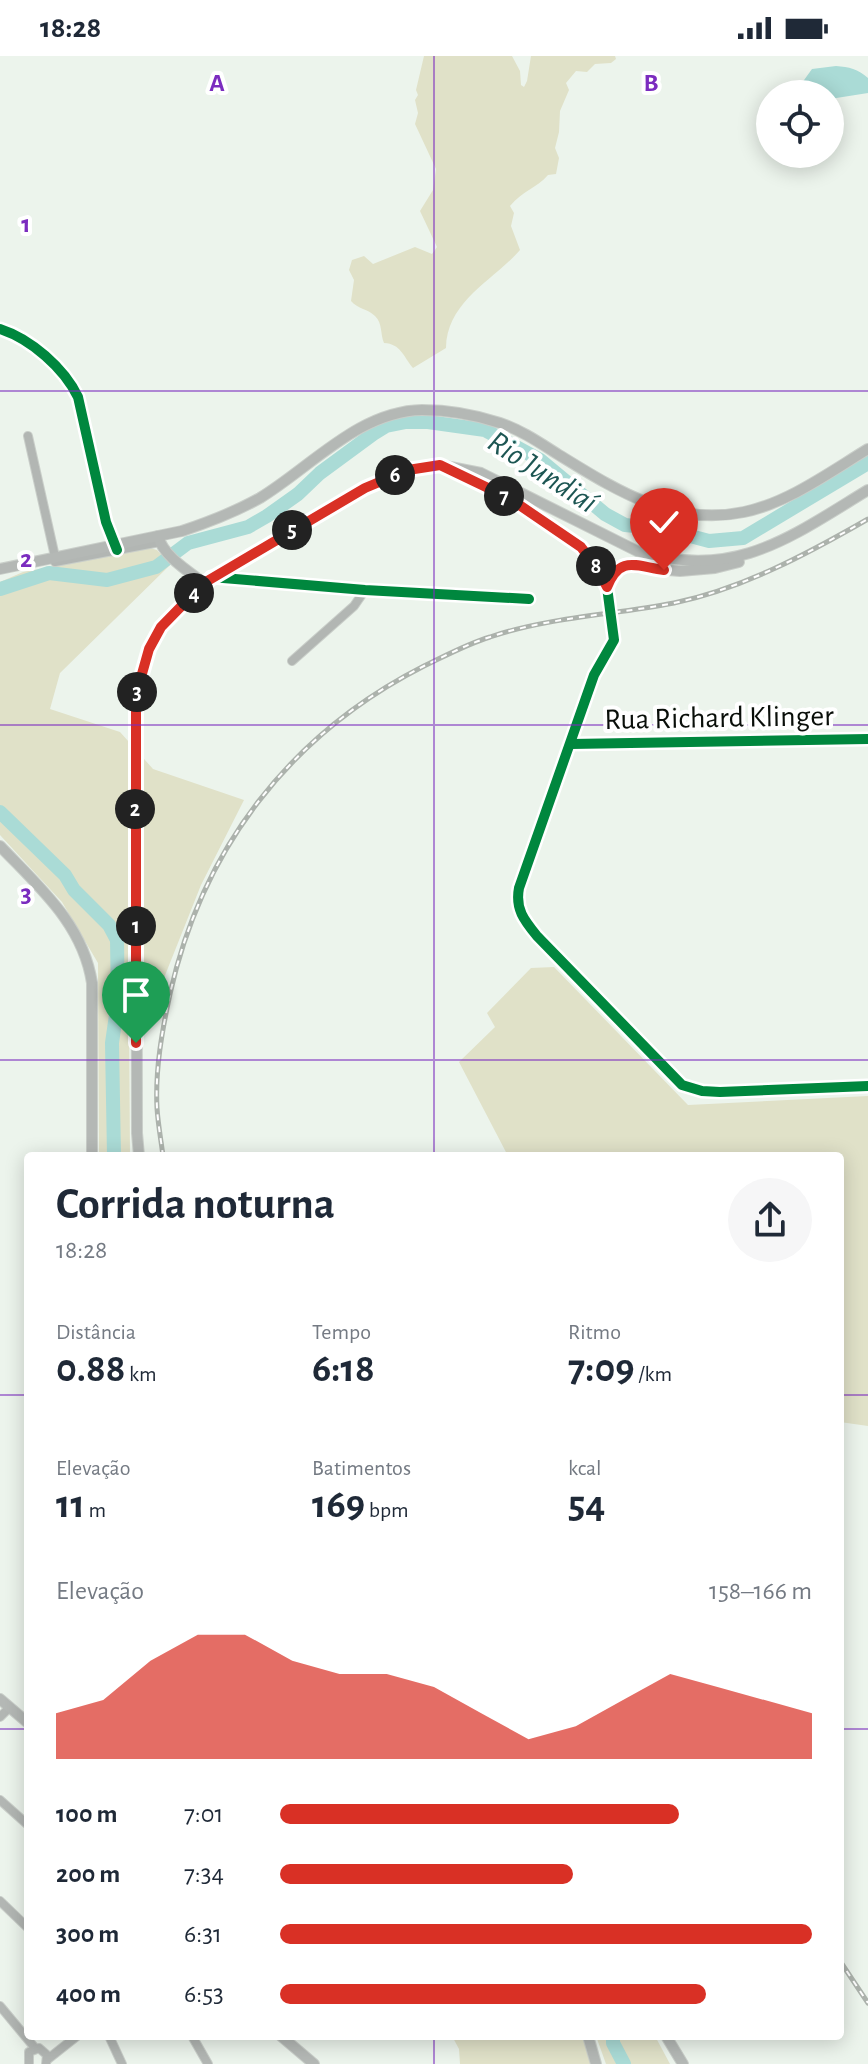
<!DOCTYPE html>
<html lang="pt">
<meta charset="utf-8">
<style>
:root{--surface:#fff;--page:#f6f6f7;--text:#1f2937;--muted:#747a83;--accent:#d93025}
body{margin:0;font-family:"Alegreya Sans",sans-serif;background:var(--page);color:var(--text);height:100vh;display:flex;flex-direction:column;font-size:30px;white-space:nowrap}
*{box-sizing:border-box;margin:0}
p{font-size:26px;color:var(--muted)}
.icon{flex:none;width:44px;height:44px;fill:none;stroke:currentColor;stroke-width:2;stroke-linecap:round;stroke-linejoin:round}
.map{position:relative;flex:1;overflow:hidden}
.panel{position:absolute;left:24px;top:1096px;width:820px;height:888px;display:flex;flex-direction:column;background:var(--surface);border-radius:8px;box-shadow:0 4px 20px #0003}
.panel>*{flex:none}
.tools{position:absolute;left:756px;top:24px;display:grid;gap:16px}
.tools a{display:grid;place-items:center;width:88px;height:88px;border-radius:50%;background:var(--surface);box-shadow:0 4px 20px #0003;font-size:40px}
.pin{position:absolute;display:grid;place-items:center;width:68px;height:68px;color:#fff;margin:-82px -34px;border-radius:50% 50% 50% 0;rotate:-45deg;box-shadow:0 0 8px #0007}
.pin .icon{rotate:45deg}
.km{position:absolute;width:40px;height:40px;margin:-20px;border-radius:50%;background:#222;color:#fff;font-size:22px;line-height:40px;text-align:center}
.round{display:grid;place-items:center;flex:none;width:84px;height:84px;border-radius:42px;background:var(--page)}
.overview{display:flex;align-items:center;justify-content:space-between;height:136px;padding:0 32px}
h1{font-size:44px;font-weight:700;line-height:60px}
.figures{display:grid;grid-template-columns:repeat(3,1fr);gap:12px;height:136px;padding:8px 32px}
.figures div{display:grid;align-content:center}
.figures b{font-size:40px;font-weight:700}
.figures small{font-size:22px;font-weight:400}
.figures p{font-size:22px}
.chart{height:224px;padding:16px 32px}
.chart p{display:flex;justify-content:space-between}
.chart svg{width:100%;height:144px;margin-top:8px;fill:var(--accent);opacity:.7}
ul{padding:0 32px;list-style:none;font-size:26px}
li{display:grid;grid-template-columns:128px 96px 1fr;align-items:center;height:60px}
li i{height:20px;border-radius:10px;background:var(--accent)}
.status{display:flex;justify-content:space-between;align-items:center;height:56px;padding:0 40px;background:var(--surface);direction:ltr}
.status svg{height:22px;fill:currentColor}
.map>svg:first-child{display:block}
</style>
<div class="status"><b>18:28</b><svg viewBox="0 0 49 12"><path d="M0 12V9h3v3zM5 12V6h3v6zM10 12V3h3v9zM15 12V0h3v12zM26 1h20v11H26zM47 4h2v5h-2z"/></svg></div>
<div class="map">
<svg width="868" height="2008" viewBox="0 0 868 2008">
<rect width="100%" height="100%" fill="#ecf4ec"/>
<g fill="#e0e1c8">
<path d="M424,0H512L520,15L521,29L524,31L527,25L531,0H615L616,3L611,7L595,8L587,16L576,15L566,27L569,34L560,55L559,76L555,92L559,102L556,118L548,119C537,132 522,135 510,150L514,157L511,170L520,194C493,225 447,245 446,292L413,312C403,300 401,288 384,287C380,278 383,268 375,260C368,253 358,253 351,245L354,224L349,214L352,204L364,200L373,208L415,191L432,198L437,191L420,155L433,134L436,113L415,68L418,57L415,44L418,39L416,34Z"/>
<polygon points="150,492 157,494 170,509 60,617 50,653 120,676 153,713 244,744 201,829 162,927 161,959 129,959 130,1100 99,1100 98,907 62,846 0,779 0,526 23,516"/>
<polygon points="554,911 688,1049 868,1040 868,1370 840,1366 840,1100 508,1100 459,1006 495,971 487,957 531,912"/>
<polygon points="452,1980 588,1980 601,2008 460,2008 459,1993"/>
<polygon points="596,1980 655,1980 670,2008 606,2008"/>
</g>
<path fill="#aadbd6" d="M836,10C849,11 858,13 868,22V37L830,43V38H794L812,13Z"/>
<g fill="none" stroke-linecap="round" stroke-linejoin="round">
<g stroke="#aadbd6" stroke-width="14">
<polyline points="0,533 49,517 107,524 156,511 188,487 248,471 267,460 298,438 320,417 373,378 386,370 406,366 428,366 485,374 540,404 605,458 625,469 664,473 709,485 743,482 868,407"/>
<polyline points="0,756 65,819 74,834 109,869 117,884 118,945 112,987 114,1100"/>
<polyline points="613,1980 613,1987 624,2008"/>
</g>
<g stroke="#c9cec9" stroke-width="10">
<g id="minor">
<path d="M0,273C31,283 64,312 78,341L106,466L117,494"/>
<polyline points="28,380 56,505"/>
<polyline points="55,506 160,486"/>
<polyline points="212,521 365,534 529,543"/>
<path d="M613,568L612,590L594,619L519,832C515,853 524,864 537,880L682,1029L702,1035L720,1036L868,1030"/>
<polyline points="292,605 354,550 365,534"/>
<polyline points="571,688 868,683"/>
<polyline points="0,1661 10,1651"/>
<polyline points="0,1744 28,1769"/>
<polyline points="0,1845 28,1872"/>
<polyline points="0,1950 35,1992"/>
<polyline points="109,1980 122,2008"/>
<polyline points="192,1980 208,2008"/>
<polyline points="48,2003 77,1980"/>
<polyline points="29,2008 29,1996 39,1992 47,1999 46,2008"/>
</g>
</g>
<g stroke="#c9cec9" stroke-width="12">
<g id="major">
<polyline points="449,413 509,442 572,484 590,501 607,531"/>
<path d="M158,480C163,500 188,515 204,527"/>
<path d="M0,513L182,475C209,466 235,456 260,442C311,411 359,355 422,354C448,354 476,359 500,367C521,374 540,387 559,399C616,434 673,471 744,456C788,447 830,416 868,393"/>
<polyline points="607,531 614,515 622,510 680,515 715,512 739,506"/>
<path d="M0,790C39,831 83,868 92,927V1100"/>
<path d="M139,1100L137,1077L136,639L149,593L161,571L204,527L365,432L408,414L440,409L481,417L637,495C734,525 789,482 868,434"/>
<polyline points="0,1643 28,1667"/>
<polyline points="281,1980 314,2008"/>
<polyline points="588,1980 596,2008"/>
<polyline points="666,1980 683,2008"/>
</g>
</g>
<use href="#minor" stroke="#b2b6b3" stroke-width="8"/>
<use href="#major" stroke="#b4b8b5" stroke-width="10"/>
<g stroke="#acb2ac" stroke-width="5">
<g id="rail">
<path d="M163,1100C161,1084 158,1068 157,1052C155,1014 162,975 170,938C202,793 290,678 424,610C445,600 467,588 490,581C549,561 613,559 674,547C744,532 807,498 868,463"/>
<polyline points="840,1905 868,1947"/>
</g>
</g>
<use href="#rail" stroke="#fff" stroke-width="2" stroke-dasharray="6" stroke-linecap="butt"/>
<g stroke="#c9cec9" stroke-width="10" stroke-linecap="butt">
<polyline id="minor-bridge" points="608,539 613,568"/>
</g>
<use href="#minor-bridge" stroke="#b2b6b3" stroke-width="8"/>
<g stroke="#fff" stroke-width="15">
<g id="cycleway">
<path d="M0,273C31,283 64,312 78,341L106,466L117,494"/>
<polyline points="211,521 365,534 529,543"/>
<path d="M607,531L614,584L594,619L519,832C515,853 524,864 537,880L682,1029L702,1035L720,1036L868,1030"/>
<polyline points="571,688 868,683"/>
</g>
</g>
<use href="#cycleway" stroke="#00873e" stroke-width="10"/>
</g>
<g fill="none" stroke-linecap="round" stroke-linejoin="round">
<g stroke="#fff" stroke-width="16">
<path id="route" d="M136,987V639L149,593L161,571L204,527L365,432L408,414L440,409L509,442L581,491L597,512L607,531C620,499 635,510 664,514"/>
</g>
<use href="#route" stroke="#d93025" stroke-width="10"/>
</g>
<path fill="none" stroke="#7b2cbf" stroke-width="2" stroke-opacity="0.55" d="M434,0V1100M0,335H868M0,669H868M0,1004H868M0,1339H28M840,1339H868M0,1673H28M840,1673H868M434,1980V2008"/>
<g text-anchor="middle" stroke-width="8" stroke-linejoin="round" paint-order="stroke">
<g font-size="30" fill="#090e09" stroke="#fff">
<text transform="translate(719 661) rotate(-1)" y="10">Rua Richard Klinger</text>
</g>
<g font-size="32" font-style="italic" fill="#1d5653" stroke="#fff">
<text transform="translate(543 415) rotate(33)" y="11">Rio Jundiaí</text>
</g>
</g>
<g font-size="26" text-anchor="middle" font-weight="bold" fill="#7b2cbf" stroke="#fff" stroke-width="8" stroke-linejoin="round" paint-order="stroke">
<text x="217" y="35">A</text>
<text x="651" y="35">B</text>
<text x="26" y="176">1</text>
<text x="26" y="511">2</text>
<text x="26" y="846">3</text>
</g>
</svg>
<div class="tools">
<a><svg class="icon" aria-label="locate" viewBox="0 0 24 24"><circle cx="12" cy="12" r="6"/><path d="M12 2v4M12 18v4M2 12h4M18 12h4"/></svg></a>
</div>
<div class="pin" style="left:136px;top:987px;background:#1e9e55"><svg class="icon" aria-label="arrive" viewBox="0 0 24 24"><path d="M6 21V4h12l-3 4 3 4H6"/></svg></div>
<div class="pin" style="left:664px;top:514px;background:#d93025"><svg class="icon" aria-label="check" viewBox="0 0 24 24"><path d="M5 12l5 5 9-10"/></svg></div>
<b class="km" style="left:136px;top:870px">1</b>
<b class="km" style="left:135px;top:753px">2</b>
<b class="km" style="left:137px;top:636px">3</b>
<b class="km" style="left:194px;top:537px">4</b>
<b class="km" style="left:292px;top:474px">5</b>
<b class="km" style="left:395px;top:419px">6</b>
<b class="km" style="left:504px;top:440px">7</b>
<b class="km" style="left:596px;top:510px">8</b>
<section class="panel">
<div class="overview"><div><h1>Corrida noturna</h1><p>18:28</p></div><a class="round"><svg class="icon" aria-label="share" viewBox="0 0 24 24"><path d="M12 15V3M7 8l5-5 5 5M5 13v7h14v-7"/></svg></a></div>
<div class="figures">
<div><p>Distância</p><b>0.88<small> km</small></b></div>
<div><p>Tempo</p><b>6:18</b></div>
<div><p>Ritmo</p><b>7:09<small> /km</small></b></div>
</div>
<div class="figures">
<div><p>Elevação</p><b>11<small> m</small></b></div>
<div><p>Batimentos</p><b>169<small> bpm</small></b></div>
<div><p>kcal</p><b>54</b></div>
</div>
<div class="chart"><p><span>Elevação</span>158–166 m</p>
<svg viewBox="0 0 160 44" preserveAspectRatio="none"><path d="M0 44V30L10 26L20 14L30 6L40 6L50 14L60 18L70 18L80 22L90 30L100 38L110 34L120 26L130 18L140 22L150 26L160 30V44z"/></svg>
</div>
<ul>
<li><b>100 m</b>7:01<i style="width:75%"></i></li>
<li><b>200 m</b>7:34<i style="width:55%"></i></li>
<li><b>300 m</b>6:31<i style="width:100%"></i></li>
<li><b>400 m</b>6:53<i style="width:80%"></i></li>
</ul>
</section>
</div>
